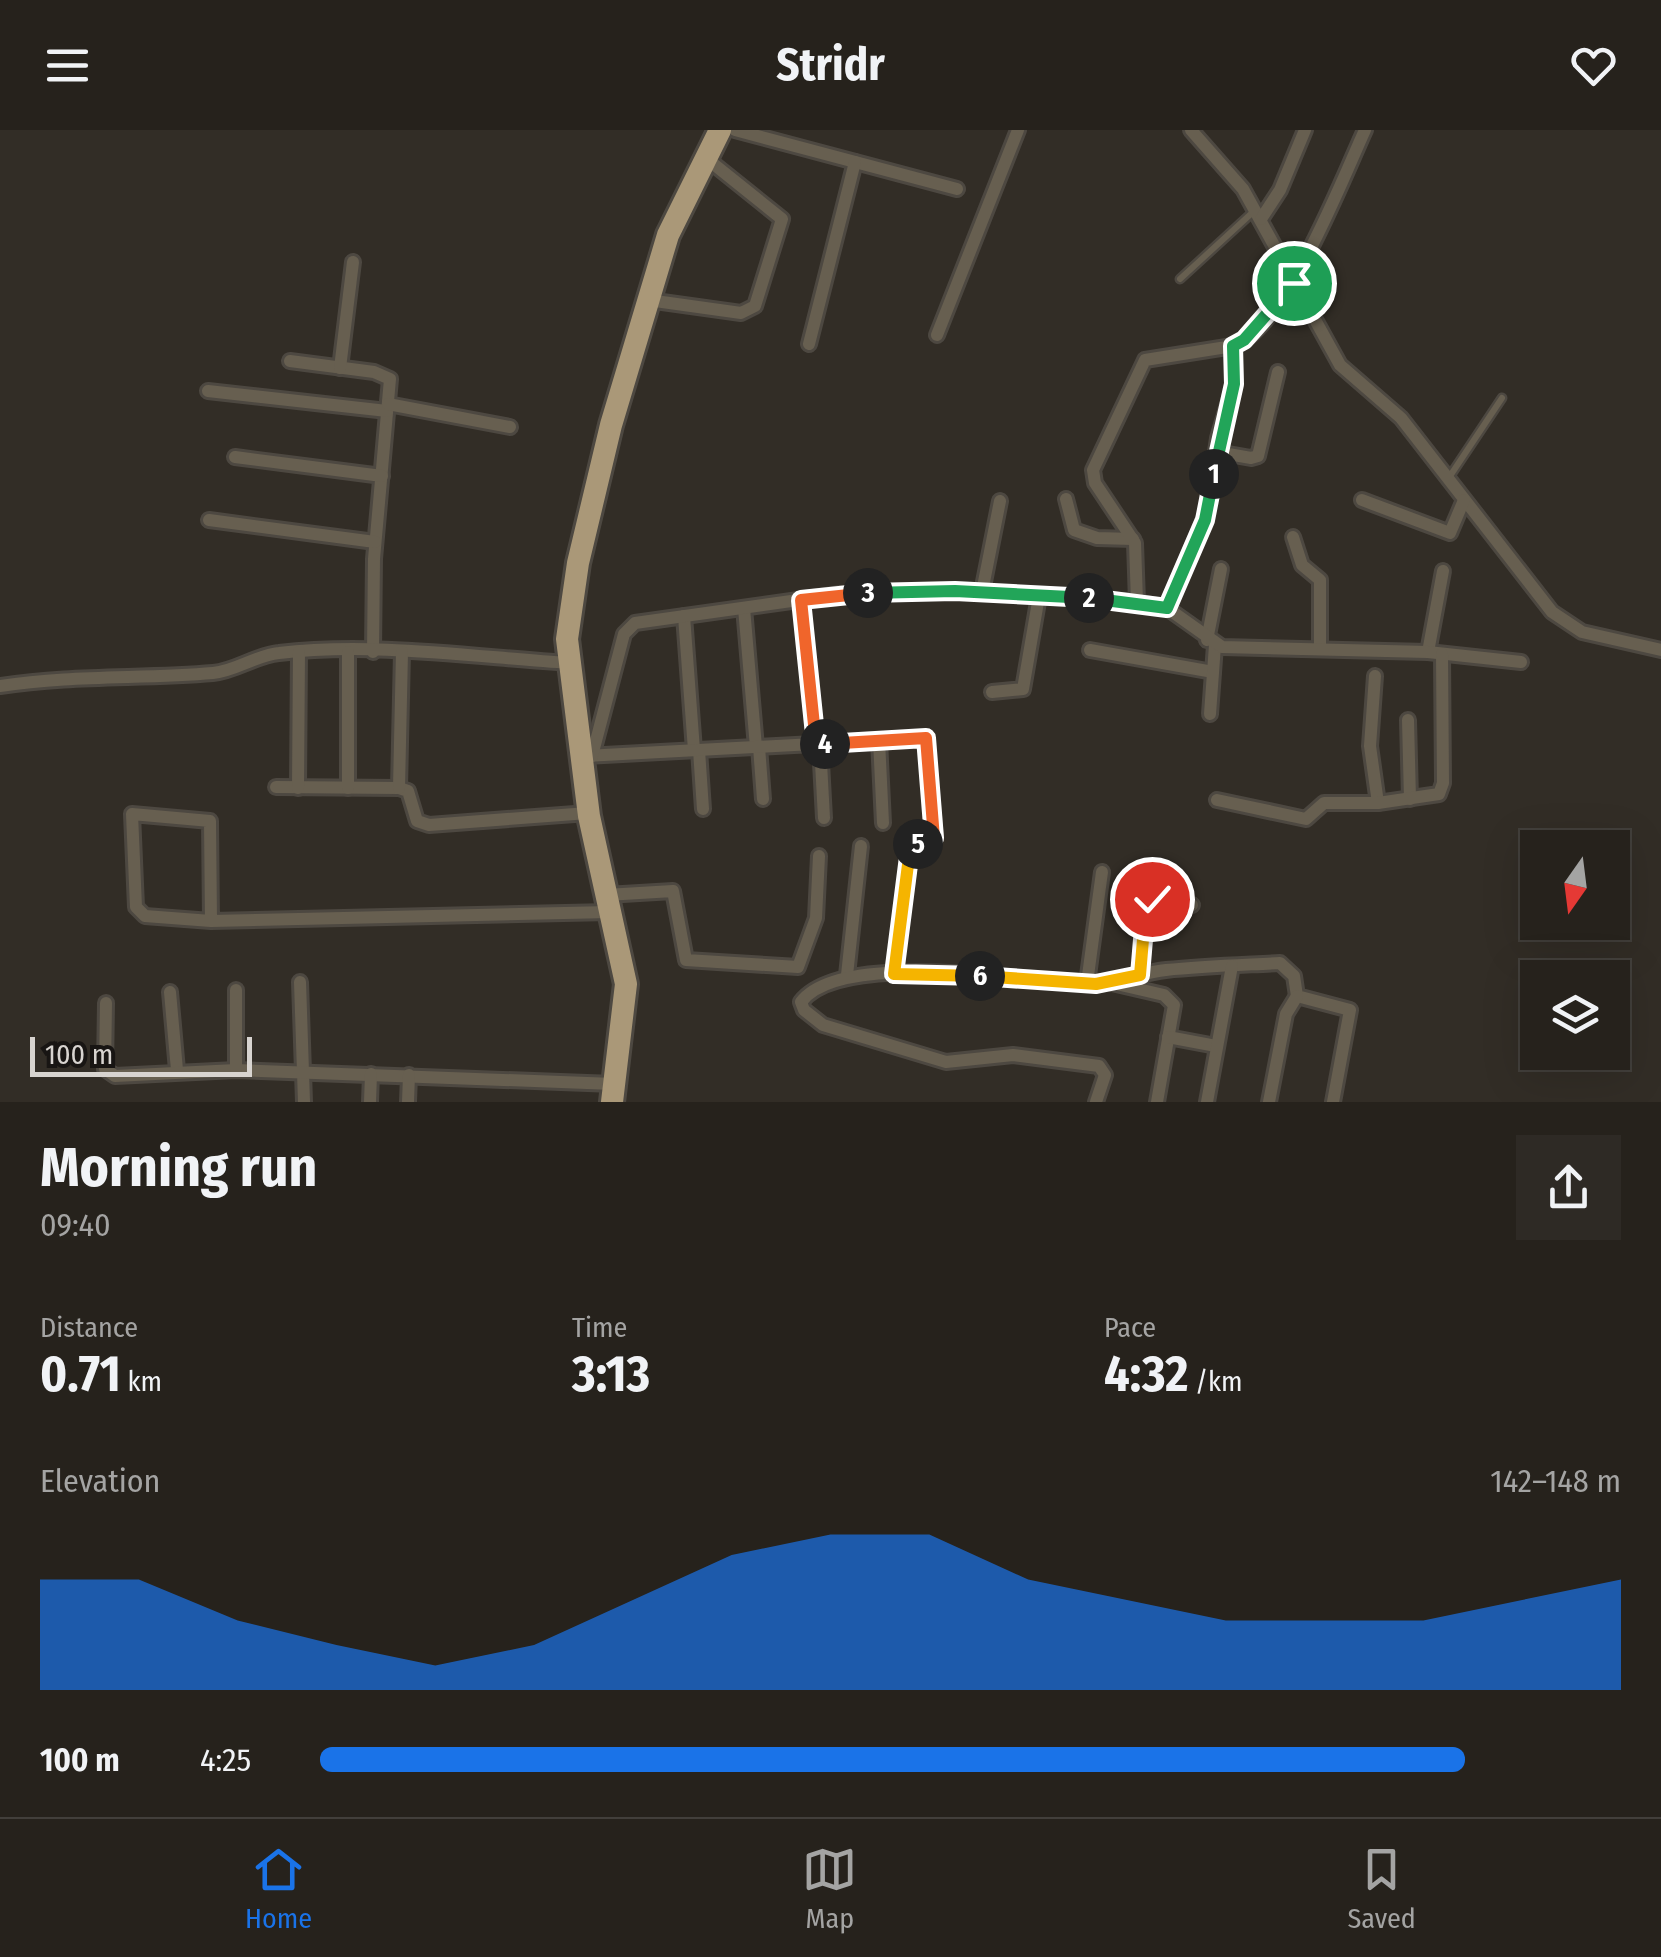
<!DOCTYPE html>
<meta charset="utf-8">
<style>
:root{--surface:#26221c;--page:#2e2a25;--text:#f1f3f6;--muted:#a4a4a3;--line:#423f3b;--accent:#1a73e8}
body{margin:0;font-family:"Fira Sans Condensed",sans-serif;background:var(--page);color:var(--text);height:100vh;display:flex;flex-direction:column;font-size:38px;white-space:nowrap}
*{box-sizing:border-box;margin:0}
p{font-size:32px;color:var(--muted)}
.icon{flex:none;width:55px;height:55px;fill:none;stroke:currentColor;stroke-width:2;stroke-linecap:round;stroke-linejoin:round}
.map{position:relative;height:972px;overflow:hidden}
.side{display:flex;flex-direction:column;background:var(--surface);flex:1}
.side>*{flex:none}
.needle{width:65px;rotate:194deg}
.fabs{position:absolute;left:1520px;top:700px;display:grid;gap:20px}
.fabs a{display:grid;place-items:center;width:110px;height:110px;border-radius:0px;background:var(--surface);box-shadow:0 10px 40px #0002,0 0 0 2px var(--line);font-size:50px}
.scale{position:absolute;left:30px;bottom:25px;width:222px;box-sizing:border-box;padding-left:10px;border:5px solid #d8d4d0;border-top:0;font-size:28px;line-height:35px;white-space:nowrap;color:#d8d4d0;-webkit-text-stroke:8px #181513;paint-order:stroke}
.pin{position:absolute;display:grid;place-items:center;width:85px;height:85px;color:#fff;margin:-42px;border:5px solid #fff;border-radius:50%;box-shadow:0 2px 10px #0007}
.km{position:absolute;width:50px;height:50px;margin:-25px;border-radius:50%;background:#222;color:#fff;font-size:28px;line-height:50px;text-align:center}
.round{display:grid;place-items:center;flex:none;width:105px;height:105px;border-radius:0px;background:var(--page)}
.summary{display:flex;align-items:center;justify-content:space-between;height:170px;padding:0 40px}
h1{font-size:55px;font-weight:700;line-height:75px}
.figures{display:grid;grid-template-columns:repeat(3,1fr);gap:15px;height:170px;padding:10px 40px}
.figures div{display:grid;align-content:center}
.figures b{font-size:50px;font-weight:700}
.figures small{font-size:28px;font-weight:400}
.figures p{font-size:28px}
.chart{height:280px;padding:20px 40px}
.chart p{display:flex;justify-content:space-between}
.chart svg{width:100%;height:180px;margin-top:10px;fill:var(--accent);opacity:.7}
ul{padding:0 40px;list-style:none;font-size:32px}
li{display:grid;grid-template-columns:160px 120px 1fr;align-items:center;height:75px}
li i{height:25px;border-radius:12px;background:var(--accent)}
header{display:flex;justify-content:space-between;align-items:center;height:130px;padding:0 40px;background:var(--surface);font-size:45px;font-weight:700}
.tabs{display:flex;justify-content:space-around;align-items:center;height:140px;border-top:2px solid var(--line);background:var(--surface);font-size:28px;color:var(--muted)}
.tabs a{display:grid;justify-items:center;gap:5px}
.tabs .active{color:var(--accent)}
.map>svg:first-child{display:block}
</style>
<header><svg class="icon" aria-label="menu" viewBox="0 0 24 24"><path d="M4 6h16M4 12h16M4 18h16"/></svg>Stridr<svg class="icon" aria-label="heart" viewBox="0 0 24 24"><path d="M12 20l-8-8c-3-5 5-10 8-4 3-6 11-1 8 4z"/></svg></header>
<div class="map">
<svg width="1661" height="972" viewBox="0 0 1661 972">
<rect width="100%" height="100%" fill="#322d26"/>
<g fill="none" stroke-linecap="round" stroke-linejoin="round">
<g stroke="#4d4841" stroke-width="11">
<g id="service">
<polyline points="1180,149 1253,82"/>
<polyline points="1448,349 1502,268"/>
</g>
</g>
<g stroke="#4d4841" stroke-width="18">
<g id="minor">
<polyline points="735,0 957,59"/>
<polyline points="1191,0 1243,59 1340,235 1401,288 1552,482 1582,502 1661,520"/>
<polyline points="1261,89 1280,60 1305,0"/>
<polyline points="648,170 741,183 755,176 782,89 706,28"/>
<polyline points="937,205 1018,0"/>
<polyline points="809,214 855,32"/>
<polyline points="290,231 374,242 390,249 374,429 373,522"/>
<polyline points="340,238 353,132"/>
<polyline points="208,261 387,281"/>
<polyline points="388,274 510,297"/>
<polyline points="1217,322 1251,328 1258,326 1278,242"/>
<polyline points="235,327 382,346"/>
<polyline points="1066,369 1074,400 1097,408 1133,409"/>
<polyline points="1362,370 1450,403 1464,370"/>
<polyline points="209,390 375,412"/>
<polyline points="1293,407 1302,435 1320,450 1320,519"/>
<polyline points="982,462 1000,371"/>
<polyline points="801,470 815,614"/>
<polyline points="1137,472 1135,413 1095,353 1093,340 1145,230 1233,216"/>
<polyline points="744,478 756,617"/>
<path d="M1167,478L1207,382L1218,308L1234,254L1233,216C1285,198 1342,50 1365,0"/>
<polyline points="684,486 694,620"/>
<polyline points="1207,510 1221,439"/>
<polyline points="1090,520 1213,542"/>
<polyline points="1428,522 1443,441"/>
<polyline points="1375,546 1370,616 1378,673"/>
<path d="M0,556C71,545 141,549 213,543C236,541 256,525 279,523C373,512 474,527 569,533"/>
<polyline points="992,562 1023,559 1039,466"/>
<polyline points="1210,584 1215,515"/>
<polyline points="1408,590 1410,669"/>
<polyline points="879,610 883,693"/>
<polyline points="820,614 824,688"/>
<polyline points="759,617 763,669"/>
<polyline points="699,620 703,679"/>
<polyline points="585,626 926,608 935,708 911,719 894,843"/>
<polyline points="592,626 624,504 635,493 841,464 955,461 1137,472 1167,478 1222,517 1428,522 1521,532"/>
<polyline points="276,657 399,658 408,661 417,691 429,695 588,683"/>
<polyline points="298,658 299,522"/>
<polyline points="348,658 348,522"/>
<polyline points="399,658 402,522"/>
<polyline points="1217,670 1306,689 1324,673 1378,673 1439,664 1443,653 1442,524"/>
<polyline points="606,765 673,761 686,830 798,837 816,788 819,726"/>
<polyline points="211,791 210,691 132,684 136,777 145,786 211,791 610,782"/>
<polyline points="847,845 861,716"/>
<polyline points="1140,845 1148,770 1192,775"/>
<polyline points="300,852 304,972"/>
<polyline points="1087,853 1102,742"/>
<polyline points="1112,853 1164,865 1174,875 1157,972"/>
<polyline points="170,862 177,940"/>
<polyline points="106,873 105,939 115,946 236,940 614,954"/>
<polyline points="1168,907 1216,916"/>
<polyline points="236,940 236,860"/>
<polyline points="370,972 371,944"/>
<polyline points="408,972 409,945"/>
<path d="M1096,972L1105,945L1099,936L1013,925L946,932L823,895L804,880L801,872C842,818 1033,854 1098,853C1121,853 1143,842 1166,840C1204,836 1242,835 1280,833L1294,846L1297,866L1350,880L1333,972"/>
<polyline points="1207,972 1232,836"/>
<polyline points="1269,972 1286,884 1297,866"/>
</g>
</g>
<g stroke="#4d4841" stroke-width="28">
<polyline id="trunk" points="612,972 626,854 589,686 567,509 578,433 611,295 668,105 720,0"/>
</g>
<use href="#service" stroke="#675f50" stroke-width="6"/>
<use href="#minor" stroke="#675f50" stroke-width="12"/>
<use href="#trunk" stroke="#aa9878" stroke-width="22"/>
</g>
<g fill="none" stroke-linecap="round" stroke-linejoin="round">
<g stroke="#fff" stroke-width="20">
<polyline id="split-1" points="1214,344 1234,254 1233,216 1244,210 1294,153"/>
</g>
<g stroke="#fff" stroke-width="20">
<polyline id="split-2" points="1089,468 1167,478 1205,390 1214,344"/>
</g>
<g stroke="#fff" stroke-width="20">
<polyline id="split-3" points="868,463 955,461 1089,468"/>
</g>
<g stroke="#fff" stroke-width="20">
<polyline id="split-4" points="825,614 816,614 801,470 868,463"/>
</g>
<g stroke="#fff" stroke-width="20">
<polyline id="split-5" points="825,614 926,608 934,708 918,714"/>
</g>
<g stroke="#fff" stroke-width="20">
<polyline id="split-6" points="918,714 910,719 894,844 980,846"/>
</g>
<g stroke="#fff" stroke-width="20">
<polyline id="split-7" points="980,846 1096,854 1140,845 1146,774 1152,769"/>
</g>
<use href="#split-1" stroke="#22a559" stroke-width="12"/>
<use href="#split-2" stroke="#22a559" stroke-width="12"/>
<use href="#split-3" stroke="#22a559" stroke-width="12"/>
<use href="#split-4" stroke="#f0652b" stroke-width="12"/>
<use href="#split-5" stroke="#f0652b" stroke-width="12"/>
<use href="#split-6" stroke="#f5b400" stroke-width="12"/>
<use href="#split-7" stroke="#f5b400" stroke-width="12"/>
</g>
</svg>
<div class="fabs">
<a><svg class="needle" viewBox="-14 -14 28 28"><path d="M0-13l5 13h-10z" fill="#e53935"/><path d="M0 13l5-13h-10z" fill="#a4a4a3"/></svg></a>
<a><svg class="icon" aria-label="layers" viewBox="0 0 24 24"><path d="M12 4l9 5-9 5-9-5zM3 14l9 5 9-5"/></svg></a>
</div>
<div class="scale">100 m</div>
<div class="pin" style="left:1294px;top:153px;background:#1e9e55"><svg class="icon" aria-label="arrive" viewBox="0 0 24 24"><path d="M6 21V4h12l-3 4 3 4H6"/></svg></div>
<div class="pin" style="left:1152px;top:769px;background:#d93025"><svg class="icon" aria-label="check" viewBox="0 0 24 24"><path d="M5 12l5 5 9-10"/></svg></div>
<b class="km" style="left:1214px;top:344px">1</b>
<b class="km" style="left:1089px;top:468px">2</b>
<b class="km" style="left:868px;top:463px">3</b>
<b class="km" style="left:825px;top:614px">4</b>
<b class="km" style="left:918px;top:714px">5</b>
<b class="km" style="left:980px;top:846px">6</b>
</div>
<section class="side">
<div class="summary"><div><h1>Morning run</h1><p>09:40</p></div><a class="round"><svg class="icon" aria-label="share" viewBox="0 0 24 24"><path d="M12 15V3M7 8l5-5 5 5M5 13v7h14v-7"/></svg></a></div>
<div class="figures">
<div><p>Distance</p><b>0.71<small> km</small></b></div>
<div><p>Time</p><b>3:13</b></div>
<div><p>Pace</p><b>4:32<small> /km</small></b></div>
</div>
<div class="chart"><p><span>Elevation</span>142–148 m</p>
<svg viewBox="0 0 160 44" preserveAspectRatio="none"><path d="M0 44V17L10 17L20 27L30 33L40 38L50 33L60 22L70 11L80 6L90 6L100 17L110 22L120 27L130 27L140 27L150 22L160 17V44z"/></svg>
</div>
<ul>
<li><b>100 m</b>4:25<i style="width:88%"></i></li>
</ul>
</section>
<nav class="tabs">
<a class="active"><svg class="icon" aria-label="home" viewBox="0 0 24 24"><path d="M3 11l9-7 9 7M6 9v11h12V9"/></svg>Home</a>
<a><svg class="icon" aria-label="map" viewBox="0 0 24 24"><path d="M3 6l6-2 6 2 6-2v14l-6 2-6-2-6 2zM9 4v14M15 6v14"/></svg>Map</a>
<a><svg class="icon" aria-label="saved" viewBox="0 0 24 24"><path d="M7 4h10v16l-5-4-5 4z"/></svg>Saved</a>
</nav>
